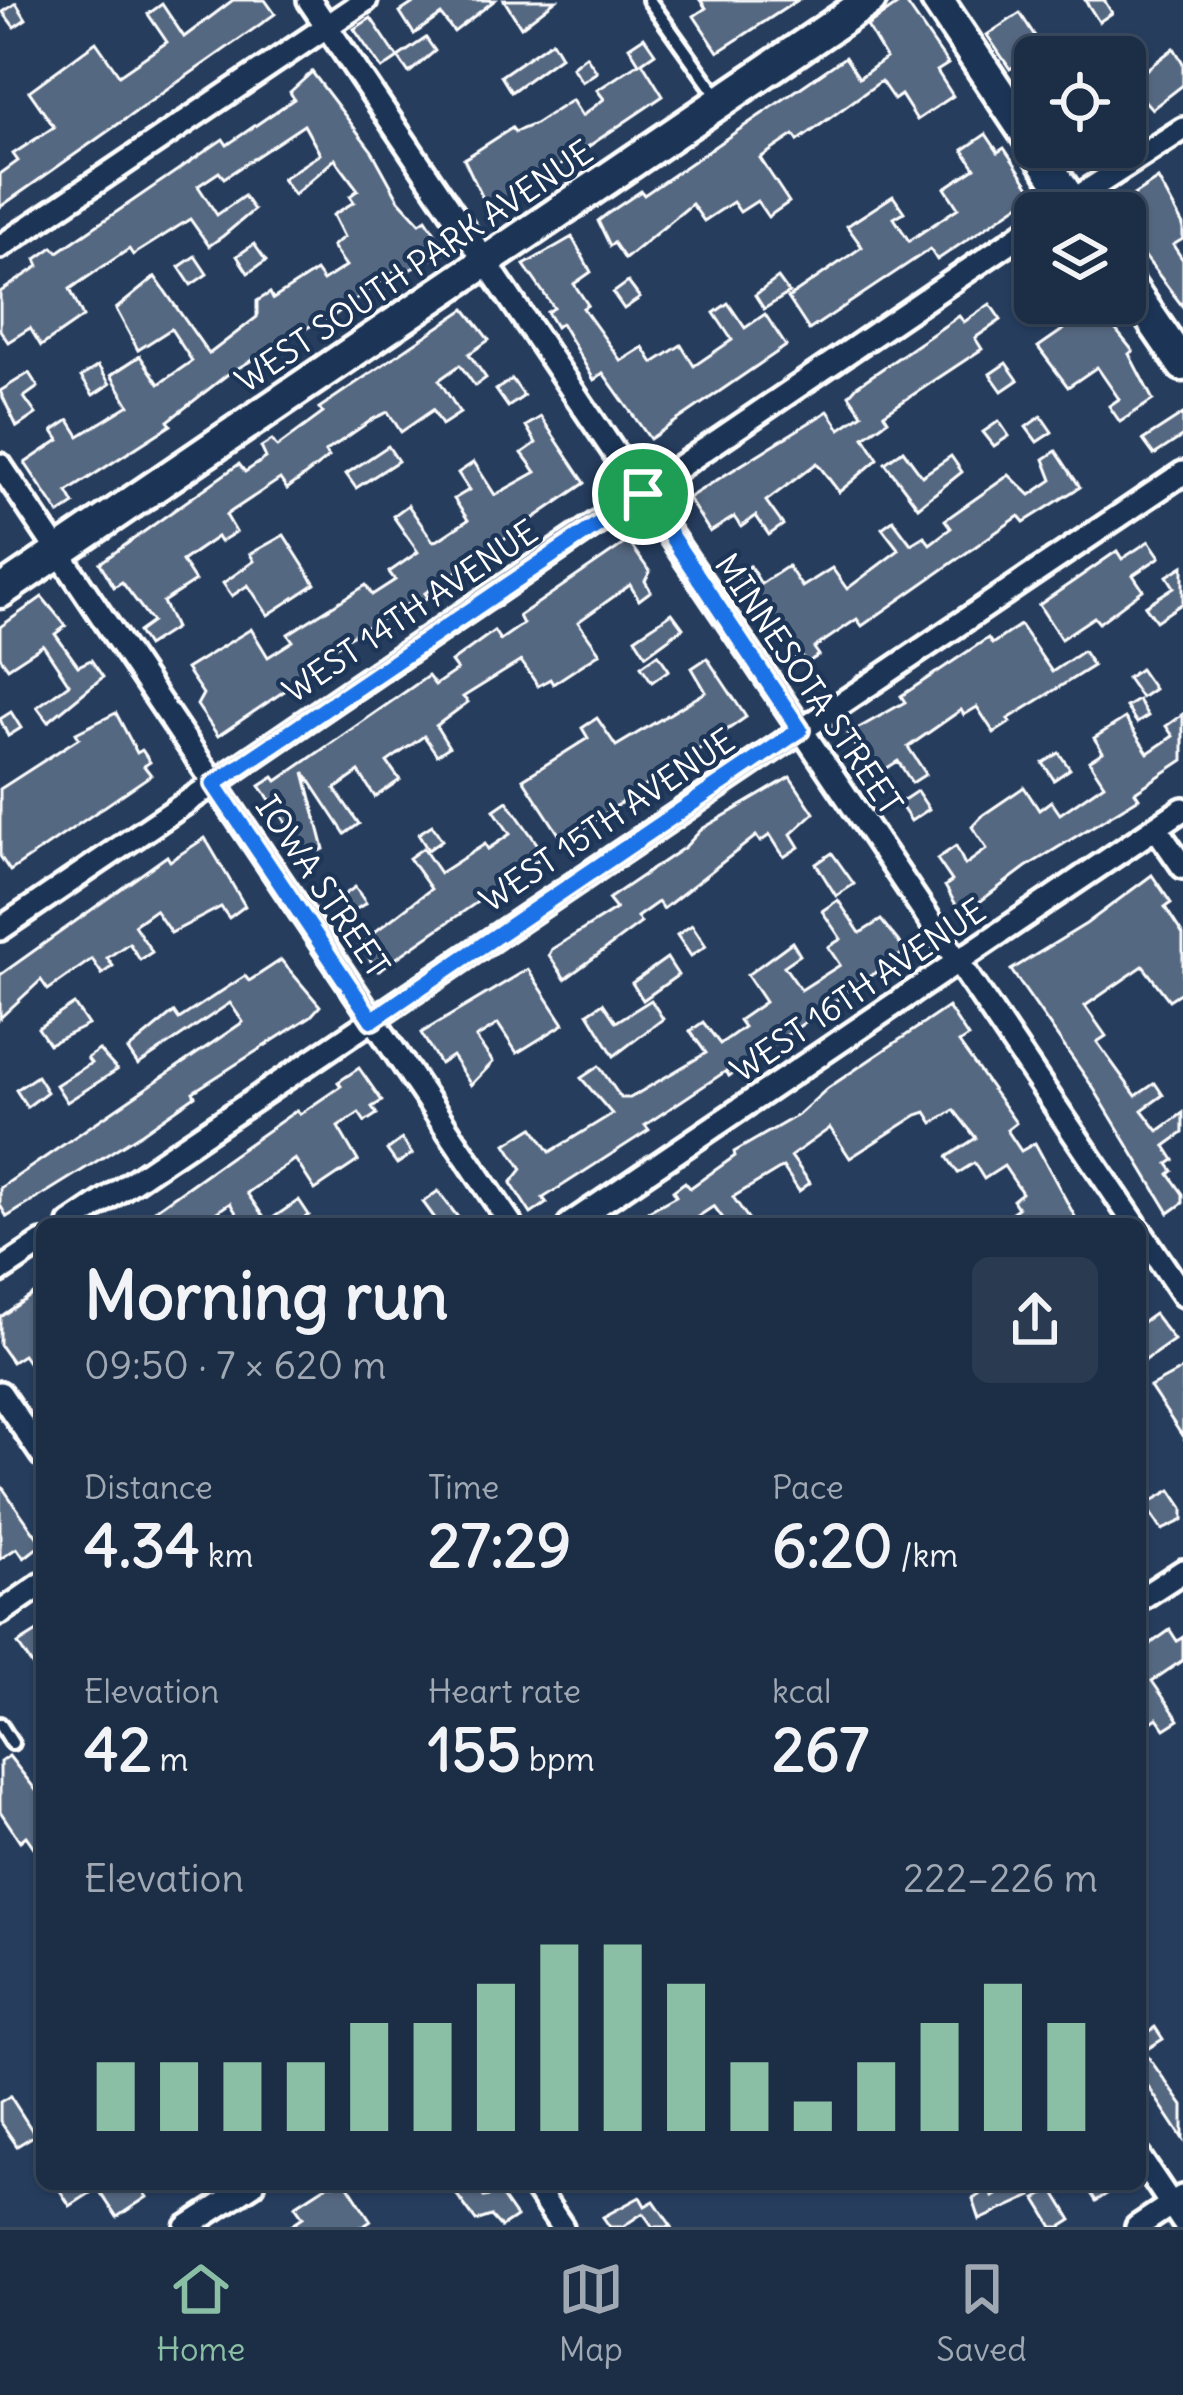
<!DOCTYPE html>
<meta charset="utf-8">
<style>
:root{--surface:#1c2e46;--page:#293a51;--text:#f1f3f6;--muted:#a0a8b3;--line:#3a4a5f;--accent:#8abfa5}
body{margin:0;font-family:Delius,sans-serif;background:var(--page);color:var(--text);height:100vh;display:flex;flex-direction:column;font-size:45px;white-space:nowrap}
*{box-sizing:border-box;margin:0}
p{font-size:39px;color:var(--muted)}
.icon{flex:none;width:66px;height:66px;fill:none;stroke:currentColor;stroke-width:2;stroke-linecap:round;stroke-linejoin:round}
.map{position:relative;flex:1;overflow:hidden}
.side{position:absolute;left:36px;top:1218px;width:1110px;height:972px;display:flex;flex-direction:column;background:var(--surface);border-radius:18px;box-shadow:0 3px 9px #0004,0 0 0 3px var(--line)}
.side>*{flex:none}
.buttons{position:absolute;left:1014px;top:36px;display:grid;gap:24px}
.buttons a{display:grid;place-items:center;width:132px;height:132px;border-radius:18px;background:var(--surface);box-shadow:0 3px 9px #0004,0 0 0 3px var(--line);font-size:60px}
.pin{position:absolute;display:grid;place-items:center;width:102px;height:102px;color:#fff;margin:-51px;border:6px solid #fff;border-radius:50%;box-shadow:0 3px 12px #0007}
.round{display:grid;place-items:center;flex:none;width:126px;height:126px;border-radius:18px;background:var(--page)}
.headline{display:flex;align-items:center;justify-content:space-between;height:204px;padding:0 48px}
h1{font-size:66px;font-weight:700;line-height:90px}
.metrics{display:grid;grid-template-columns:repeat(3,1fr);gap:18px;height:204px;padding:12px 48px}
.metrics div{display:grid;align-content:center}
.metrics b{font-size:60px;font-weight:700}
.metrics small{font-size:33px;font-weight:400}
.metrics p{font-size:33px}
.chart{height:336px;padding:24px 48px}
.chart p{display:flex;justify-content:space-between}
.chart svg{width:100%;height:216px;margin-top:12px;stroke:var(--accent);stroke-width:6}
.dock{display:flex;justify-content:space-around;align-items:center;height:168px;border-top:3px solid var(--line);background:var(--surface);font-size:33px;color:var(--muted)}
.dock a{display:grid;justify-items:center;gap:6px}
.dock .on{color:var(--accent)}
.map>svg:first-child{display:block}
</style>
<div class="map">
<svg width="1183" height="2227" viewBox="0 0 1183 2227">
<rect width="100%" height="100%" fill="#263d5e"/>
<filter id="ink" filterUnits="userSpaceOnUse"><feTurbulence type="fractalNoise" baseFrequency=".00833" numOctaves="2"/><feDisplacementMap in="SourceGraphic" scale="24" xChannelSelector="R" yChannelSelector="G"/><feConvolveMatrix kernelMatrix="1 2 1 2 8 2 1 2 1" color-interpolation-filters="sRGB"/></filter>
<g filter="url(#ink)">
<g fill="#556781" stroke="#fff" stroke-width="3">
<polygon points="233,0 265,0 275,14 0,207 0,174 18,161 13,154 54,127 29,91 96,42 119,75 167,42 148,14 162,4 184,37"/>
<polygon points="418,0 495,0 454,32 441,15 414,34 400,12"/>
<polygon points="504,0 556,0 521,27"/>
<polygon points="700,0 798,0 718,52 694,16 706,8"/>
<polygon points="904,0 948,64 937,71 953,96 917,120 901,95 894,100 881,81 798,141 794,135 760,158 789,202 768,217 757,201 740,212 733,202 704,221 692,204 625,259 614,243 610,246 598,221 607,214 641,191 644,195 845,57 859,78 886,58 867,26"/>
<polygon points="1085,0 1104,0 1112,13 1099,22"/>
<polygon points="16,3 26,19 14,27 3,12"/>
<polygon points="1020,13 1042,47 1010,69 987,35"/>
<polygon points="371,18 398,58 382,69 354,29"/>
<polygon points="644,37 655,53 642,62 663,96 490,213 464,159 512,128 515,132 535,124 572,100 582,116 604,99 597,90 639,63 629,47"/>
<polygon points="426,38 435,51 409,73 398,57"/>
<polygon points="552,41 561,56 511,92 501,76"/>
<polygon points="1174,48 1183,63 1183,85 1152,109 1129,83"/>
<polygon points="586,56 597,72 582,82 572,67"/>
<polygon points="312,72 372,151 399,200 420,223 426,219 447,251 403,273 400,267 317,328 314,324 228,374 168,421 171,425 67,492 74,504 59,514 25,463 59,440 53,431 69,420 79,436 129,405 111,375 140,356 159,384 192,361 171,329 138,350 116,309 155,277 209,354 257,317 257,301 270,293 273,299 316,271 323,281 346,266 332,246 344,237 333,215 354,202 350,196 358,190 335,159 294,195 282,179 320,154 304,125 224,178 219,172 198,186 217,215 244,196 254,210 223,236 209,246 190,219 133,255 129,249 70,289 83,317 41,346 30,328 8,342 0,330 0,292 39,266 36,259 53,247 58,252 223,139 227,145 294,99 290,92"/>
<polygon points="986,134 998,152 1004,148 1035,194 937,260 930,249 809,330 788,298 862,247 847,226 893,196 904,212 894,218 909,241 958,208 945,188 975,168 963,150"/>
<polygon points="1158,179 1183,225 1183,239 1173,245 1183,260 1183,307 1125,230 1125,213 1106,213"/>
<polygon points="572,237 591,272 574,284 588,305 583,308 621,361 643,347 653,363 681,345 694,366 732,340 714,313 728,303 745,328 765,314 786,346 650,439 603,373 594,380 561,323 556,327 547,312 554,308 524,265"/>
<polygon points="254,244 266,261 248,273 237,256"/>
<polygon points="195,256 207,274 191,285 179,267"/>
<polygon points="778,278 789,293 764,309 755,295"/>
<polygon points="628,282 640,298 624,309 613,293"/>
<polygon points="1046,303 1094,303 1133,351 1129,354 1153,400 1120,422 1109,406 1119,399 1097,367 1068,387 1038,347 1064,329"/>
<polygon points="990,304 1001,320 975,338 982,349 884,414 888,420 864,437 878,459 850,483 839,492 817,463 766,501 783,525 769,535 756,516 741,527 734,517 710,532 688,498 828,411 840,429 862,414 849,395 857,386 959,316 964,322"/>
<polygon points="465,309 489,340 469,354 486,378 475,386 460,365 439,380 460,413 442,425 433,410 401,432 388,412 373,419 325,452 329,457 287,489 280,479 226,515 236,532 220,542 217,537 182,561 195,581 163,602 175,628 147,646 138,632 152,622 122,582 114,587 100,563 239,464 245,472 266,458 261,447 272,440 277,447 323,413 319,408"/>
<polygon points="1006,363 1018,380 1002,391 990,374"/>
<polygon points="98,366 110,384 93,395 81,377"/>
<polygon points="29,373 38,387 24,397 36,414 17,427 0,391"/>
<polygon points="512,379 524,396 508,407 496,390"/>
<polygon points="1183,414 1183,436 1154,455 1143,440"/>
<polygon points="1041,416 1052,432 1037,442 1026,427"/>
<polygon points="541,417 585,483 425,593 428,597 413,607 410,603 349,637 296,676 299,681 218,736 197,705 203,694 186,669 251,629 268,657 293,641 288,634 366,585 372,595 395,580 389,572 418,552 393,516 408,505 433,541 438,540 468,520 454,499 469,490 458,473 474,462 495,495 536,472 522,453 536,443 526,426"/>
<polygon points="999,421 1009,436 994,446 983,432"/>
<polygon points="388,446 398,461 356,488 346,474"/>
<polygon points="903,450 922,476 951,456 962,472 918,507 885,463"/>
<polygon points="1056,451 1080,487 1024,522 1019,516 862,626 857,619 814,648 819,655 807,663 801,655 795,659 787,647 791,644 736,576 750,566 761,584 788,566 802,587 832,568 847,589 899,550 882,528 893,520 911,544 924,536 930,544 951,528 945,520 1009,475 1030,495 1052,480 1044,459"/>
<polygon points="284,535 315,584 268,615 248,585 232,596 223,583 254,561 250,554"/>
<polygon points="628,541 650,572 645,581 651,591 639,600 630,585 578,622 600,653 553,684 550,679 538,686 521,661 463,697 468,702 436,726 449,747 437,755 424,736 387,762 400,780 375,797 359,772 335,789 359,824 345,834 304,772 324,849 312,853 301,843 260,786 274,777 277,781 428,676 435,685 457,670 451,662 494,631 500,640 523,624 519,616"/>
<polygon points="1149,541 1160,557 1133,575 1143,590 1099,623 1094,617 1061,639 1039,605 1117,551 1122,559"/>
<polygon points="1183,566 1183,603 1156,621 1145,606 1174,587 1167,576"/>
<polygon points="42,597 66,626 55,634 78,666 91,660 103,677 48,722 37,707 69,684 43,645 8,668 0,657 0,627"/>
<polygon points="672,613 683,628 646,655 635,638"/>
<polygon points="1020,625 1052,672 1083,651 1093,666 1008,719 1011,722 994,733 977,707 964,715 961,710 908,747 926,774 912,783 898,761 884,770 876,760 867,767 848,734 905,702 901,696 988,638 992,644"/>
<polygon points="658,654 669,670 652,682 641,666"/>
<polygon points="707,658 746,717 564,842 523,779 588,738 582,728 597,718 616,746 706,692 692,668"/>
<polygon points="1140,669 1154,689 1141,698 1127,678"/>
<polygon points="1138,700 1148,716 1137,723 1126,707"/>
<polygon points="11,712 21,728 8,736 0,719"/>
<polygon points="116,713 137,753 142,750 150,762 144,766 151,775 10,871 0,856 0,789 79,738 76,733"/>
<polygon points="1183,714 1183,760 1135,792 1139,798 1026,867 962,915 945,886 952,881 937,859 956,846 965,865 987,849 972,827 983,815 1024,787 1039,810 1051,801 1060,814 1104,784 1089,761 1103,752 1094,738 1125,718 1148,753 1173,736 1166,726"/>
<polygon points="1059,753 1070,769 1054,780 1043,763"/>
<polygon points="790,777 814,813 791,834 799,847 784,857 770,835 760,842 756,836 663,909 658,902 637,917 641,923 565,979 549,955 552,949 616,909 608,899 685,847 702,829"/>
<polygon points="917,791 929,809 911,821 899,803"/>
<polygon points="507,801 545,855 378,971 359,944 431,889 409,858 423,848 440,873 485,844 488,849 510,834 494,810"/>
<polygon points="432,825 442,840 428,850 418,834"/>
<polygon points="205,838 245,906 229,918 221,907 171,933 155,910 134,925 152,952 140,960 129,943 107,958 113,966 102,974 92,959 48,990 41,980 0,1018 0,975 167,856 170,861"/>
<polygon points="832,853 854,884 836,896 816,864"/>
<polygon points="1152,875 1171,903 1165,907 1183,935 1183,991 1169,1000 1143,966 1085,1006 1106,1036 1097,1042 1136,1096 1155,1083 1163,1095 1142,1110 1158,1131 1183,1113 1183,1133 1165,1146 1174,1160 1168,1164 1173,1171 1169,1174 1183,1194 1183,1203 1169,1213 1094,1089 1011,970 1086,924"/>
<polygon points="355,887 366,903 347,915 337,900"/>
<polygon points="838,900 860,933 881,920 906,951 729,1076 726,1071 645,1125 649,1130 543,1198 547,1203 531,1214 511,1183 522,1169 506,1144 533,1127 550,1152 612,1114 581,1078 599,1066 621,1098 630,1098 706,1053 690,1031 703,1022 720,1044 744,1027 739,1020 765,1002 747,975 792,942 800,955 784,966 801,990 840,965 828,947 841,939 822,911"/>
<polygon points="692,925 706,946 691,956 677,935"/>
<polygon points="667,958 678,975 643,1000 632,983"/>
<polygon points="281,960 320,1006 311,1016 193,1092 195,1096 142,1133 7,1217 0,1205 0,1188 243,1022 230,1003 138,1065 128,1050 174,1012 179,1019 245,976 249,981"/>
<polygon points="528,969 564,1024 517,1053 498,1024 476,1038 493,1062 471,1085 452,1056 440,1064 421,1033"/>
<polygon points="651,1000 663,1019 614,1056 588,1013 603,1003 616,1022"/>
<polygon points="74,1004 88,1025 49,1044 38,1028"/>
<polygon points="948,1007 968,1037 959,1043 1016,1123 1007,1130 1021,1151 1035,1143 1079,1224 1018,1224 1011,1213 1018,1208 1013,1200 1022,1193 1004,1166 984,1179 974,1163 958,1173 947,1157 976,1138 954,1110 933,1123 926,1112 917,1115 850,1158 830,1128 791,1156 810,1183 799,1191 783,1167 733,1197 752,1224 727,1224 714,1206 687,1224 625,1224 676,1196 673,1191 685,1182 690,1188 735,1156 734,1152 798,1115 828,1088"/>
<polygon points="99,1050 117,1070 67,1102 56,1085 91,1063 87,1058"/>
<polygon points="359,1068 382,1101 372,1107 377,1114 365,1122 359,1113 338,1127 358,1161 315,1190 295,1159 247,1193 267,1222 299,1200 309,1215 296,1224 243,1224 230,1203 199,1224 135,1224 297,1110 300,1114 341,1086 338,1082"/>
<polygon points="37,1076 47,1092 27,1107 16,1090"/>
<polygon points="402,1139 412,1154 397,1164 387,1150"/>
<polygon points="438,1191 463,1224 439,1224 423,1202"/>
<polygon points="42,1288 42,1382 23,1355 12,1362 0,1345 0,1317"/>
<polygon points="1154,1314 1174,1340 1140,1364 1140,1324"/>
<polygon points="1183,1369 1183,1437 1150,1387"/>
<polygon points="0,1484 42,1544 24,1558 17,1548 0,1559"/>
<polygon points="1171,1490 1183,1508 1183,1520 1162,1530 1145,1505"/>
<polygon points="42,1629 42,1680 18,1644"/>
<polygon points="1170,1630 1177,1641 1183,1637 1183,1660 1152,1681 1179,1720 1165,1729 1157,1718 1140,1730 1140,1651"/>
<polygon points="9,1756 42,1798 42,1859 26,1836 20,1841 0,1811 0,1762"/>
<polygon points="1155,2027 1163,2039 1144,2051 1183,2106 1183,2139 1140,2074 1140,2037"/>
<polygon points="10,2096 35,2135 17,2146 0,2121 0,2102"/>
<polygon points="66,2184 84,2184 90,2193 70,2206 59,2189"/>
<polygon points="113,2184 138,2184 147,2197 117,2217 101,2193"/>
<polygon points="329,2184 347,2184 371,2221 362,2227 288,2227 303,2217 295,2206"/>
<polygon points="449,2184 475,2184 484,2197 500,2194 516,2217 501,2227 491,2216 476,2221"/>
<polygon points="1013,2184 1024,2184 1032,2196 980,2220 973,2199 989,2189 993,2197"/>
<polygon points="1085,2184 1122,2184 1096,2201"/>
<polygon points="1053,2189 1072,2220 1061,2227 1053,2227 1036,2199"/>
<polygon points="640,2197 645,2206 654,2201 672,2227 653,2227 643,2213 622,2227 610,2227 603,2217"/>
</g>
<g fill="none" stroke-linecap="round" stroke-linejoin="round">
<g stroke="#fff" stroke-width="20">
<g id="lane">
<polyline points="649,0 719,98"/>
<polyline points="1006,96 1035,82"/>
<polyline points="1100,147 1117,171"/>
<polyline points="1050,163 1073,147"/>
<polyline points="0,1724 12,1743"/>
</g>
</g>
<g stroke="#fff" stroke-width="30">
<g id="street">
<polyline points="309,0 1135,1224"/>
<polyline points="1053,213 1183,129"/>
<polyline points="0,247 366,0"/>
<polyline points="0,465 511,1224"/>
<polyline points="1156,828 1183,867"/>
<polyline points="0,929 1035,225"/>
<polyline points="70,1224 1183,473"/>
<polyline points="570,1224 1183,809"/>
<polyline points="1140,1231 1183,1295"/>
<polyline points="0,1271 42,1243"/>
<polyline points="0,1393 42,1455"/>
<polyline points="1140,1599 1183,1571"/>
<polyline points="0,1613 42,1584"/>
<polyline points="1140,2158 1183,2222"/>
<polyline points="533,2184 562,2227"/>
<polyline points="187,2227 253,2184"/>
<polyline points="1137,2227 1182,2197"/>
</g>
</g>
<g stroke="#fff" stroke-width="39">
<g id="secondary">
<polyline points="937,0 1079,213"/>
<polyline points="1125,280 1183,365"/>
<polyline points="0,592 870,0"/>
</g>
</g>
<use href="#lane" stroke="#1d3557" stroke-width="10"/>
<use href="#street" stroke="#1d3557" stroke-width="21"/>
<use href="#secondary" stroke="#1d3557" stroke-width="30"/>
</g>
</g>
<g fill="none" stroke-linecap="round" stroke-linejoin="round" filter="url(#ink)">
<g stroke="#fff" stroke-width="24">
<polygon id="route" points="643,494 800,730 372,1020 214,784"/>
</g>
<use href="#route" stroke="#1a73e8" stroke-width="15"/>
</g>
<g text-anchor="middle" stroke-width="9" stroke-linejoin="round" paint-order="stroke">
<g font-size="33" fill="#fff" stroke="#1d3557">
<text transform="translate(414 266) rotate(-34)" y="12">WEST SOUTH PARK AVENUE</text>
<text transform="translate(410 611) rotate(-34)" y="12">WEST 14TH AVENUE</text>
<text transform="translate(809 684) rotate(56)" y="12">MINNESOTA STREET</text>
<text transform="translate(607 820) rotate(-34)" y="12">WEST 15TH AVENUE</text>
<text transform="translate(323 886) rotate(56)" y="12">IOWA STREET</text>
<text transform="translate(858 990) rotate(-34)" y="12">WEST 16TH AVENUE</text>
</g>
</g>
</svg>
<div class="buttons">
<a><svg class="icon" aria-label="locate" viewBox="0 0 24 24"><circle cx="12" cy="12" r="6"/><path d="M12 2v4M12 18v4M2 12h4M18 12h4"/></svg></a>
<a><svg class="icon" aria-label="layers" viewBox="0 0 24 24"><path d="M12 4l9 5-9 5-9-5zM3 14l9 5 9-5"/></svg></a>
</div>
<div class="pin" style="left:643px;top:494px;background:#1e9e55"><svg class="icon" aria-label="arrive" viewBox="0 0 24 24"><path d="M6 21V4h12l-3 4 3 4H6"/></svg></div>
<section class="side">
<div class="headline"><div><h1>Morning run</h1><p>09:50 · 7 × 620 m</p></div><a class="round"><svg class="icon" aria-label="share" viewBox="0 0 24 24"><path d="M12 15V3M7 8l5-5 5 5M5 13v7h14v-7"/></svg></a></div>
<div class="metrics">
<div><p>Distance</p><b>4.34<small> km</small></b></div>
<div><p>Time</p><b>27:29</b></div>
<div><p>Pace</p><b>6:20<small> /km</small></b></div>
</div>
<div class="metrics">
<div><p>Elevation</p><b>42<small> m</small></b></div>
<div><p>Heart rate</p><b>155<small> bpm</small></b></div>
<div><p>kcal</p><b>267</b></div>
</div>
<div class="chart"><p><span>Elevation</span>222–226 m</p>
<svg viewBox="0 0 160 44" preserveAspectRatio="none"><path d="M5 44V30M15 44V30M25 44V30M35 44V30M45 44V22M55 44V22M65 44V14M75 44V6M85 44V6M95 44V14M105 44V30M115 44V38M125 44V30M135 44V22M145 44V14M155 44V22"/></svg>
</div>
</section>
</div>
<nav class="dock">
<a class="on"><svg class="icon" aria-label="home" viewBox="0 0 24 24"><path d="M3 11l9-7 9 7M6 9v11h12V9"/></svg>Home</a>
<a><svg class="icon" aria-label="map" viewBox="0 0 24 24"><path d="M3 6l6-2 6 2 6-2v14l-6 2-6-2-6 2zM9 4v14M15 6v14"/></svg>Map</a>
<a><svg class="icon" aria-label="saved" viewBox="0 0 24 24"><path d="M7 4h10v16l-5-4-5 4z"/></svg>Saved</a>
</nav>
